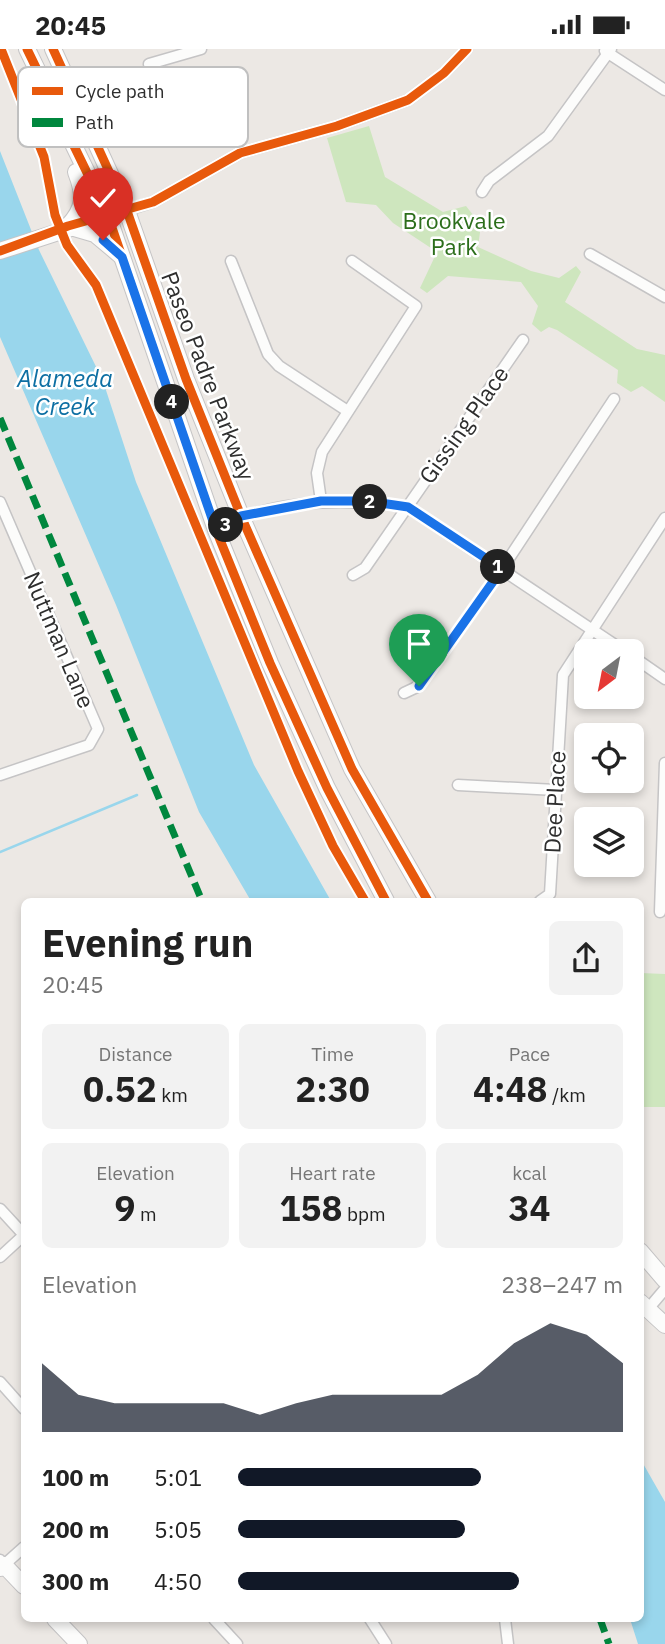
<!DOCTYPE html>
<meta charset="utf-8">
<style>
:root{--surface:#fff;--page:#f2f2f2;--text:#222;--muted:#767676;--accent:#111827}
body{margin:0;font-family:"IBM Plex Sans",sans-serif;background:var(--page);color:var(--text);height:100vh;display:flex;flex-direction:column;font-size:26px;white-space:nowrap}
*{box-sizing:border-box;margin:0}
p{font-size:23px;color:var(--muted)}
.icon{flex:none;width:38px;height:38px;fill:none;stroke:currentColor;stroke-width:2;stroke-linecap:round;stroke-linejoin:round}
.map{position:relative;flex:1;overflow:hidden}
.details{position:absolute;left:21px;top:849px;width:623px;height:724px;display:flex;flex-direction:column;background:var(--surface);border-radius:10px;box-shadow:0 4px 10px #0003}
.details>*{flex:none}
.needle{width:46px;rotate:212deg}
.fabs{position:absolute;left:574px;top:590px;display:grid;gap:14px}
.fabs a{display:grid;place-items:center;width:70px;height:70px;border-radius:10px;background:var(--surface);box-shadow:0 4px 10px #0003;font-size:35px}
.pin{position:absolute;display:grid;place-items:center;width:60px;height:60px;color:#fff;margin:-72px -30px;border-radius:50% 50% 50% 0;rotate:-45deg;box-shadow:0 0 7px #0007}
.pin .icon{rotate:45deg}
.km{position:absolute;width:35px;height:35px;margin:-18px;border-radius:50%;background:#222;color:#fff;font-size:19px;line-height:35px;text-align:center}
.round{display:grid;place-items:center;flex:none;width:74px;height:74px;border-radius:10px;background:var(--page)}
.head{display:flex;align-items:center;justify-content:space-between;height:119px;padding:0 21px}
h1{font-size:38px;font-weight:700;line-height:52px}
.metrics{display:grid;grid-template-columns:repeat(3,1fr);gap:10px;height:119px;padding:7px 21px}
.metrics div{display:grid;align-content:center;border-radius:10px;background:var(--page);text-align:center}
.metrics b{font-size:35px;font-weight:700}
.metrics small{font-size:19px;font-weight:400}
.metrics p{font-size:19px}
.chart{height:196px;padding:14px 21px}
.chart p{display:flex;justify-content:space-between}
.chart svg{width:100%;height:126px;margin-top:7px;fill:var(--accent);opacity:.7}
ul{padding:0 21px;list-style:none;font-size:23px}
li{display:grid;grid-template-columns:112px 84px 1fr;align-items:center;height:52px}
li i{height:18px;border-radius:9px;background:var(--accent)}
.status{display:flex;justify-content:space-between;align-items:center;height:49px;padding:0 35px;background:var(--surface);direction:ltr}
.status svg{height:19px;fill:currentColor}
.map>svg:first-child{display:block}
</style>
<div class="status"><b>20:45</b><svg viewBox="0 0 49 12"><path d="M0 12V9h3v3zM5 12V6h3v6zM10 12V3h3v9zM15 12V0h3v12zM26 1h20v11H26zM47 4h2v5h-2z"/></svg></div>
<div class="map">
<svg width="665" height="1595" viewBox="0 0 665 1595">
<rect width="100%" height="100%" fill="#ece8e4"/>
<g fill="#cee6be">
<polygon points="369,77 385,128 443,163 466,157 481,176 478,198 531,222 559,229 576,217 581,223 565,253 637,300 665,306 665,353 642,337 631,343 617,334 618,321 557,281 549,278 541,283 532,275 538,257 521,233 448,227 427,244 420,239 437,203 393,174 376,156 346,153 327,89"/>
<polygon points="640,924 665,925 665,1058 641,1058"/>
</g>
<g fill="#99d6ec">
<polygon points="0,102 39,201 103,332 136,433 254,716 331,852 251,852 199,763 116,556 0,288"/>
<polygon points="641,1411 665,1453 665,1595 638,1595 630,1570 640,1570"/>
</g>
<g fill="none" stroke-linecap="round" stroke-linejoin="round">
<polyline stroke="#99d6ec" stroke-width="2.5" points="0,803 137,746"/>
<g stroke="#c5c4c5" stroke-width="13">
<g id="street">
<polyline points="605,2 665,41"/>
<polyline points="149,15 201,0"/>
<polyline points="482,143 489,132 548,87 611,0"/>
<polyline points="108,167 153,153 240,104 337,77 408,51 444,24 467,0"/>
<polyline points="590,205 665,248"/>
<polyline points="231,212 268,305 279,317 346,361"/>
<polyline points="321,452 317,424 322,403 416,257 352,212"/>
<polyline points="0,453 98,680 89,696 0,726"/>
<path d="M216,481C273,449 344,449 408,458L624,602"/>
<polyline points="353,526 365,519 523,291"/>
<polyline points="632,607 665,630"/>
<polyline points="404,644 419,637 502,520 614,350"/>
<polyline points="458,736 556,741"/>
<polyline points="540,852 550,845 563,626 665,469"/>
<polyline points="660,863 665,714"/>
<polyline points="0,1160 24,1186"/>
<polyline points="0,1208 24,1186"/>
<polyline points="648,1260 665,1240"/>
<polyline points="0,1333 24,1360"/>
<polyline points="0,1511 4,1516 24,1498"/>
<polyline points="214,1570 237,1595"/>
<polyline points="370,1570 386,1595"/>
<polyline points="505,1570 508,1595"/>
</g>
</g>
<g stroke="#c5c4c5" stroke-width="18">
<g id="secondary">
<polyline points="27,0 108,167 216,481 270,614 327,739 386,852"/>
<polyline points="53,0 127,162 186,330 241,467 352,720 428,852"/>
<path d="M68,177C85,159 85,146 76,123"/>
<polyline points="71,178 95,185 120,206"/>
<polyline points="0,202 108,167"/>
<polyline points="640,1202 665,1231"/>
<polyline points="640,1253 665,1276"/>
<polyline points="0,1519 4,1516 24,1537"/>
<polyline points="55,1570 79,1595"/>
</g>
</g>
<use href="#street" stroke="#fcfcfb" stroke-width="10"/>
<use href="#secondary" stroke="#fcfcfb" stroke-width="16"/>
<g stroke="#00873e" stroke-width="7" stroke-dasharray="14 7" stroke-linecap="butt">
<polyline points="0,369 202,852"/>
<polyline points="600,1570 609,1595"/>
</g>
<g stroke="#fff" stroke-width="13">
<g id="cycleway">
<polyline points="1,0 44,108 55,166 67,196 96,236 298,722 333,797 365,852"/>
<polyline points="27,0 108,167 216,481 270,614 327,739 386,852"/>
<polyline points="53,0 127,162 186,330 241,467 352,720 428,852"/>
<polyline points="0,202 68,177 153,153 240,104 337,77 408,51 444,24 467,0"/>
</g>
</g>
<use href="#cycleway" stroke="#e8590c" stroke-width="9"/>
</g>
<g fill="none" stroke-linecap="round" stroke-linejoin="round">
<g stroke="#fff" stroke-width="14">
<polyline id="route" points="103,191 122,208 216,481 241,467 321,452 367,452 408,458 502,520 419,637"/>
</g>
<use href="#route" stroke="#1a73e8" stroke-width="9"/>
</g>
<g text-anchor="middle" stroke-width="5" stroke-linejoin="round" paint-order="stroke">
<g font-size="23" fill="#2c6e1b" stroke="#fff">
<text x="454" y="180">Brookvale<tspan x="454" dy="26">Park</tspan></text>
</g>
<g font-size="23" fill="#2e2e2e" stroke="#fff">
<text transform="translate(208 327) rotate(69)" y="8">Paseo Padre Parkway</text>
<text transform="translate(464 376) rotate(-55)" y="8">Gissing Place</text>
<text transform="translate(59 591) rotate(67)" y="8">Nuttman Lane</text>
<text transform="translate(555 753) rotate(-87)" y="8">Dee Place</text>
</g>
<g font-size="24" font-style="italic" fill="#0d6fa3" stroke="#fff">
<text x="65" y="338">Alameda<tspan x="65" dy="28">Creek</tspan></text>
</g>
</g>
<rect x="18" y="18" width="230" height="80" rx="10" fill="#fff" stroke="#c0c0c0" stroke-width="2"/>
<rect x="32" y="38" width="31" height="8" fill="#e8590c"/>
<rect x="32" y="69" width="31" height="9" fill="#00873e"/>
<g font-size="19" fill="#2e2e2e">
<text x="75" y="49">Cycle path</text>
<text x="75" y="80">Path</text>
</g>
</svg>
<div class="fabs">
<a><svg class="needle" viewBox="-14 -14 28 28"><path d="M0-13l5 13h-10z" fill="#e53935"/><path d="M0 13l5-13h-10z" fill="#767676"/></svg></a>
<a><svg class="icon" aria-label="locate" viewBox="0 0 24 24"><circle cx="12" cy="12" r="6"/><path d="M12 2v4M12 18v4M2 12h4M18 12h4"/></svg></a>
<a><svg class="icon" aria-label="layers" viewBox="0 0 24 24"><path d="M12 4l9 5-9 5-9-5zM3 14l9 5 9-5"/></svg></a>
</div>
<div class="pin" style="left:419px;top:637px;background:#1e9e55"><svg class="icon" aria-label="arrive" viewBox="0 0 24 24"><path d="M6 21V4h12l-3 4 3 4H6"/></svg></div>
<div class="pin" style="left:103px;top:191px;background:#d93025"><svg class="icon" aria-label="check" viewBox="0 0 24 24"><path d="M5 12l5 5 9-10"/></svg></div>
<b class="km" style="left:498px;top:518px">1</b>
<b class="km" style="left:370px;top:453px">2</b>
<b class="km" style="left:226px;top:476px">3</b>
<b class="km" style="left:172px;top:353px">4</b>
<section class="details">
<div class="head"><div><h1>Evening run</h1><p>20:45</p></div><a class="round"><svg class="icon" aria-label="share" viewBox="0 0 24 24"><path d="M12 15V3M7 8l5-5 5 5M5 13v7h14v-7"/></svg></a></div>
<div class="metrics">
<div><p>Distance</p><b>0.52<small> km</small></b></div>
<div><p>Time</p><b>2:30</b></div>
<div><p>Pace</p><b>4:48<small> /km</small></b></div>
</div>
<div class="metrics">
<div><p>Elevation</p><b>9<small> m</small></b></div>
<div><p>Heart rate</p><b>158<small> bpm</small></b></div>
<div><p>kcal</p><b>34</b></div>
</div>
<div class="chart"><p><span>Elevation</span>238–247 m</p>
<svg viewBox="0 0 160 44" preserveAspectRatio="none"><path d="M0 44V20L10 31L20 34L30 34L40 34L50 34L60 38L70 34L80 31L90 31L100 31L110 31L120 24L130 13L140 6L150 10L160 20V44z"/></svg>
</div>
<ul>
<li><b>100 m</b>5:01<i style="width:63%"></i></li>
<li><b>200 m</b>5:05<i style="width:59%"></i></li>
<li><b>300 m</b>4:50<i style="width:73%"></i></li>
</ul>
</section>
</div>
